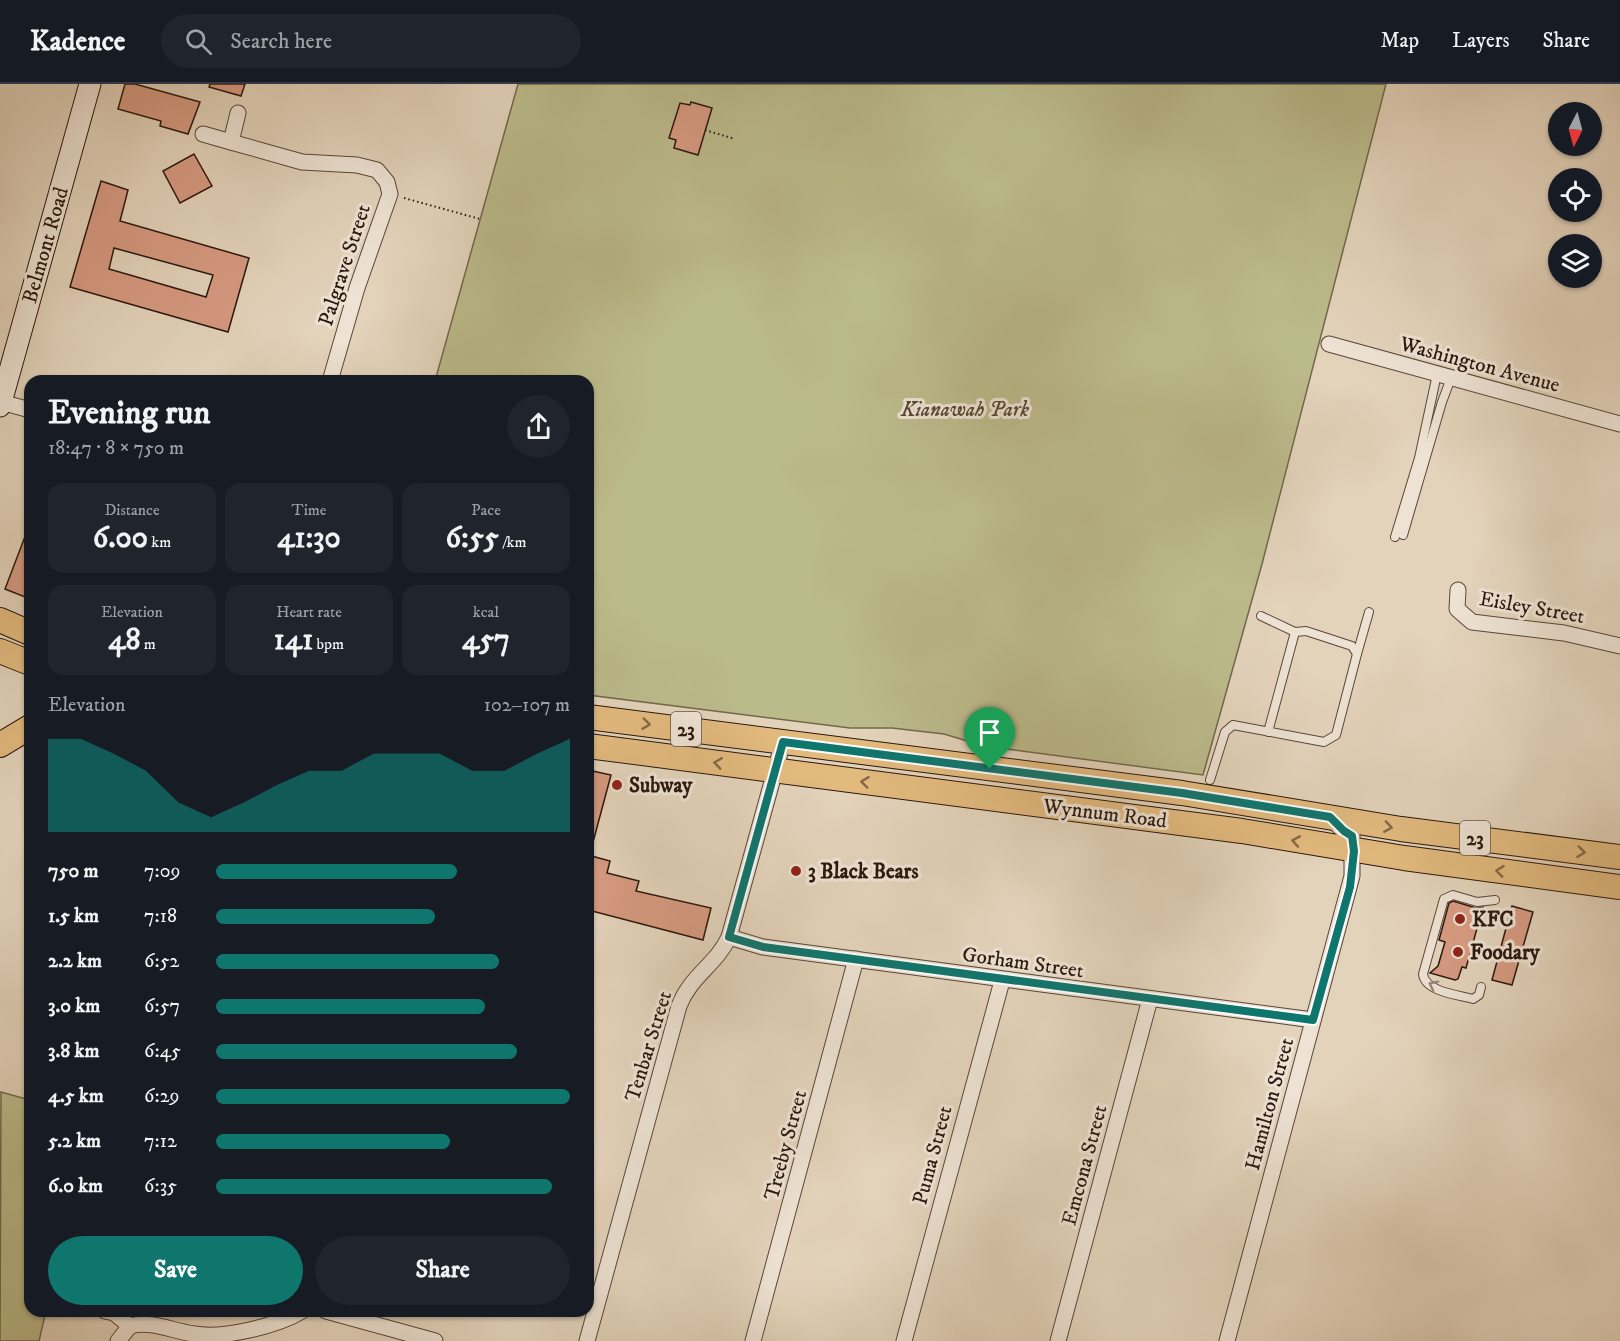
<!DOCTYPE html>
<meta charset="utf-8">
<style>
:root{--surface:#171b24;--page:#20242c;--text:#f1f3f6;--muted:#9ea1a6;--line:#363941;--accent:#0f766e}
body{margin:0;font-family:"IM FELL DW Pica",serif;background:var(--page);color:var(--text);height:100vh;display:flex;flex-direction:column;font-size:22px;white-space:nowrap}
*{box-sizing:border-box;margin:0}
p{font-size:20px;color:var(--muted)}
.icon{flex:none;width:33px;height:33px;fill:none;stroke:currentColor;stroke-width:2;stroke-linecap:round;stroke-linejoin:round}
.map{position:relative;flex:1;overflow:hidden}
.drawer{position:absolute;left:24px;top:291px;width:570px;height:942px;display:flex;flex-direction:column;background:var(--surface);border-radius:18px;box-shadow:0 2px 4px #0004}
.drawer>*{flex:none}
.needle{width:39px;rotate:186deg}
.tools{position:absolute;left:1548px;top:18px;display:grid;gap:12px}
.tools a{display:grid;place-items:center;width:54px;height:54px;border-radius:50%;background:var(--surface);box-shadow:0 2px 4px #0004;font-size:30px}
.pin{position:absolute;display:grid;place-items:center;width:51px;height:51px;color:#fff;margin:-62px -26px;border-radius:50% 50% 50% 0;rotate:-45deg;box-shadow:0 0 6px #0007}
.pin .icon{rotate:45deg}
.round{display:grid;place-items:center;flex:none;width:63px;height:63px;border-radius:32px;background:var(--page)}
.head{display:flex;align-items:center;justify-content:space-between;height:102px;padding:0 24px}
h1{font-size:33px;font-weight:700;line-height:45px}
.metrics{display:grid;grid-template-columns:repeat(3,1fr);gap:9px;height:102px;padding:6px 24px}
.metrics div{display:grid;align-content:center;border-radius:15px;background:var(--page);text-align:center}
.metrics b{font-size:30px;font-weight:700}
.metrics small{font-size:16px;font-weight:400}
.metrics p{font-size:16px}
.chart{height:168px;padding:12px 24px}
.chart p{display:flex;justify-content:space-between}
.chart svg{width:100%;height:108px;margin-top:6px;fill:var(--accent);opacity:.7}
.button{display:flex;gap:12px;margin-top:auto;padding:12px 24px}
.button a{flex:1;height:69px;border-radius:36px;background:var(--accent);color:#fff;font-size:24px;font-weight:700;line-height:69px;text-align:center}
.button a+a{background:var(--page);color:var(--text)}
ul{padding:0 24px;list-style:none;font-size:20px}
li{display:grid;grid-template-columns:96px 72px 1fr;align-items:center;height:45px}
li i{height:15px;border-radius:8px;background:var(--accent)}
header{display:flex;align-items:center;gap:36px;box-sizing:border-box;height:84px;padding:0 30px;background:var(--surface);border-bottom:2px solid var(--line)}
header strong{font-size:28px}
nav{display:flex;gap:33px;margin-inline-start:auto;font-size:21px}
.search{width:420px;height:54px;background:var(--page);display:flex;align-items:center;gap:15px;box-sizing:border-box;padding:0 21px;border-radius:33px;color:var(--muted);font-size:22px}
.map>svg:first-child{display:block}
</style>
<header>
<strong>Kadence</strong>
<div class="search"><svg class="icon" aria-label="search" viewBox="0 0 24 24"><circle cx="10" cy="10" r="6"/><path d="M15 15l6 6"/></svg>Search here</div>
<nav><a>Map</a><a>Layers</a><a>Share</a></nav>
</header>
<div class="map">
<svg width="1620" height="1257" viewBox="0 0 1620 1257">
<rect width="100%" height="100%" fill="#e3d3bb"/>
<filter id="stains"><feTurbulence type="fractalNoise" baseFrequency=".00333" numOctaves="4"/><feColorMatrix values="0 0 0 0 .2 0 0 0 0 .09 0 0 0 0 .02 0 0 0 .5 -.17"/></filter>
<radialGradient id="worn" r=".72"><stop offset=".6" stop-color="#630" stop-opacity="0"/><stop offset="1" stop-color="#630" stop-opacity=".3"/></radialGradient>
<g fill="#bbba8b" stroke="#73684c" stroke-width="1.5">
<polygon points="518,0 1386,0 1262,480 1203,691 984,662 944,650 892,644 850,644 588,611 588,297 435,297"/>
<polygon points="1,1008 30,1016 30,1227 46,1227 39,1257 0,1257"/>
</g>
<g fill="#d69a81" stroke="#2b170d" stroke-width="1.5" fill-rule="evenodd">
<polygon points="125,0 135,0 200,18 188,50 160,42 161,37 118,25"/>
<polygon points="210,0 245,0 241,12 209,3"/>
<polygon points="691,18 712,24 698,71 674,64 676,56 669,54 680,19 690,21"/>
<polygon points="194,70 212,102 180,119 163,87"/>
<path d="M101,97L128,106L120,137L249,174L228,248L70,203ZM114,164L213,191L206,213L109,185Z"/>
<polygon points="29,442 30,442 30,515 5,505"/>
<polygon points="588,686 611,691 592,762 588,762"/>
<polygon points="588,771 610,777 607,789 639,797 636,807 711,824 703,856 588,826"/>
<polygon points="1453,817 1476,824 1483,823 1466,884 1462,883 1458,895 1455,896 1430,889 1438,882 1445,858 1439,856 1449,819"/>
<polygon points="1512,822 1533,828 1512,901 1492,896"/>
</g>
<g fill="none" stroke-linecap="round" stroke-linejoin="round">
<g stroke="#594638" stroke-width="10">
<g id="service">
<polyline points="1403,451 1442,318 1451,294"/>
<polyline points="1395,453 1419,374 1437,290"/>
<polyline points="1261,532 1295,548"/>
<polyline points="1357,570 1369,528"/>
<polyline points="1210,696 1225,648 1233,641 1324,658 1336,651 1357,570 1352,562 1306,547 1295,548 1268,648"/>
<path d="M1481,903L1479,911L1473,915C1459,911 1425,908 1423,890L1444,815L1453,811L1477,818L1495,816"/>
</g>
</g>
<g stroke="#594638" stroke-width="17">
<g id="minor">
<polyline points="203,50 231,58 238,29"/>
<polyline points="231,58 302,78 357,81 377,86 387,98 390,110 357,204 330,297"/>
<polyline points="1329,260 1620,340"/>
<polyline points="1,318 30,326"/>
<polyline points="1458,506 1457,525 1472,538 1564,549 1620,562"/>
<polyline points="729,853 763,863 1313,936"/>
<path d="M105,1227L114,1229L130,1242C151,1236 172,1247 194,1250C223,1255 277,1242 302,1227"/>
<polyline points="326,1227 435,1257"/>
<polyline points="118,1257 130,1242"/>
<path d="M587,1257L679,922C691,891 716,881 729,853L783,658"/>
<polyline points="753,1257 856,875"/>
<polyline points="904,1257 1002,897"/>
<polyline points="1058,1257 1150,915"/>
<polyline points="1227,1257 1352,792 1352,752 1344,747 1331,735"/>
</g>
</g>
<g stroke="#2b170d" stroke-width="23">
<polyline id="secondary" points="0,322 90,0"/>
</g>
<g stroke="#2b170d" stroke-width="26">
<g id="primary">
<polyline points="0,536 30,549"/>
<polyline points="0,567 30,579"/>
<polyline points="588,633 1182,709 1401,745 1620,773"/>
<polyline points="0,661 30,643"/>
<polyline points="588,662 1242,747 1404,774 1620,803"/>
</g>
</g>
<g stroke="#2b170d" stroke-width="2" stroke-dasharray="1.5 3" stroke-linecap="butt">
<polyline points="705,46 735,55"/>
<polyline points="404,114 480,135"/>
</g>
<use href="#service" stroke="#ede2d3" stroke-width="8"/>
<use href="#minor" stroke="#ede2d3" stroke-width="15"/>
<use href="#secondary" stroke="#ede2d3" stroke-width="21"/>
<use href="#primary" stroke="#e2ba7e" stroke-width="24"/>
</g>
<defs><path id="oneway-chevron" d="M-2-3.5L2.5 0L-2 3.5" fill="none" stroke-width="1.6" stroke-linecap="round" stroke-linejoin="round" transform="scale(1.5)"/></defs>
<g stroke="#866846">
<use href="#oneway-chevron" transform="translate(646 640) rotate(7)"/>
<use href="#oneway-chevron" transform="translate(718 679) rotate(-172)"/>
<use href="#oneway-chevron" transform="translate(865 698) rotate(-173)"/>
<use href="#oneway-chevron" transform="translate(1388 743) rotate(9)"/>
<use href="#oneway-chevron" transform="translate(1296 757) rotate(-170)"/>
<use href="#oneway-chevron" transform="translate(1581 768) rotate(7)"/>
<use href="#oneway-chevron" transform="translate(1500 787) rotate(-173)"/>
</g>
<use stroke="#96877a" href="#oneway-chevron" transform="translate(1433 901) rotate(-153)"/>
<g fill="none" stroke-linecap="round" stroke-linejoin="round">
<g stroke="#fff" stroke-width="12">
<polygon id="route" points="783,658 1182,709 1330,733 1344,747 1352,752 1354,767 1350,803 1313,936 763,863 729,853"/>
</g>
<use href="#route" stroke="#0f766e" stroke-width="8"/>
</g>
<g fill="#8f2418" stroke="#ede2d3" stroke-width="2">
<circle cx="617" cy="701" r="6"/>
<circle cx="796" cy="787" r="6"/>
<circle cx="1460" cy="835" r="6"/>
<circle cx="1458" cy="868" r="6"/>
</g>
<g text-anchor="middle" stroke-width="6" stroke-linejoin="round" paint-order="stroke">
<g fill="#ede2d3" stroke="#655448" stroke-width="1.5">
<rect x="671" y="628" width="30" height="34" rx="4.5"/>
<rect x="1460" y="737" width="30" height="34" rx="4.5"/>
</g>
<g font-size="20" font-weight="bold" fill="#2b170d">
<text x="686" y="652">23</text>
<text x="1475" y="761">23</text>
</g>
<g font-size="21" fill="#2b170d" stroke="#ede2d3">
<text transform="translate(45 161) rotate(-74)" y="7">Belmont Road</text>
<text transform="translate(344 181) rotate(-72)" y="7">Palgrave Street</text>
<text transform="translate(1480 280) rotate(15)" y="7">Washington Avenue</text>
<text transform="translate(1532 523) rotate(10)" y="7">Eisley Street</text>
<text transform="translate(1105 729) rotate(7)" y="7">Wynnum Road</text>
<text transform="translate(1023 878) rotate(8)" y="7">Gorham Street</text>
<text transform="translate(648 962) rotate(-73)" y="7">Tenbar Street</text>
<text transform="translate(1269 1020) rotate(-75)" y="7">Hamilton Street</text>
<text transform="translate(785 1061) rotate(-75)" y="7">Treeby Street</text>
<text transform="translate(932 1071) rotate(-75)" y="7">Puma Street</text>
<text transform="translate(1084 1081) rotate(-75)" y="7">Emcona Street</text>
</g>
<g font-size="21" font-style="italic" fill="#564833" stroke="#ede2d3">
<text x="965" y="332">Kianawah Park</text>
</g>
<g font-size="21" font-weight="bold" fill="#2b170d" stroke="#ede2d3" text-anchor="start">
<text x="629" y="708">Subway</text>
<text x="808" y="794">3 Black Bears</text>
<text x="1472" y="842">KFC</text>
<text x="1470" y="875">Foodary</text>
</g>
</g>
<rect width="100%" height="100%" filter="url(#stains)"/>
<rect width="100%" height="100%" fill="url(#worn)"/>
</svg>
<div class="tools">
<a><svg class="needle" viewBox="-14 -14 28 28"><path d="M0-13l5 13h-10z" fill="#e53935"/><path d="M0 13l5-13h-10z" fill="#9ea1a6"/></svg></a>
<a><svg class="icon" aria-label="locate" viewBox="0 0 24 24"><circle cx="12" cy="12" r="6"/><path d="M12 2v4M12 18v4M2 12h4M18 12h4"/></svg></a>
<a><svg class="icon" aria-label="layers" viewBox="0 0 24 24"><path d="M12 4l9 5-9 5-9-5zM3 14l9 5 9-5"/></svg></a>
</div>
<div class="pin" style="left:990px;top:685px;background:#1e9e55"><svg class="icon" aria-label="arrive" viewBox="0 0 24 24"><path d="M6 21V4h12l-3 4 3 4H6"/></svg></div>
<section class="drawer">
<div class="head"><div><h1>Evening run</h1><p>18:47 · 8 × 750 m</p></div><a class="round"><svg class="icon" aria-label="share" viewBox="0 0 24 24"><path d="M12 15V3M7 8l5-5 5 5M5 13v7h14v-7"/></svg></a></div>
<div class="metrics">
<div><p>Distance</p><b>6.00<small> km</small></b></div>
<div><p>Time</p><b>41:30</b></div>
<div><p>Pace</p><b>6:55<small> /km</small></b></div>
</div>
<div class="metrics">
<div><p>Elevation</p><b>48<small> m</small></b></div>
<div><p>Heart rate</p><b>141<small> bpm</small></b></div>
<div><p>kcal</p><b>457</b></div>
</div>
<div class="chart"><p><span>Elevation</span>102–107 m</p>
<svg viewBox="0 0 160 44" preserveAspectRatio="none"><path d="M0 44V6L10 6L20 12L30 19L40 32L50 38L60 32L70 25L80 19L90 19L100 12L110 12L120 12L130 19L140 19L150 12L160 6V44z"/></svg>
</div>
<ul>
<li><b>750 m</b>7:09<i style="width:68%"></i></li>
<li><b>1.5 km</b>7:18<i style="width:62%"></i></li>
<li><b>2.2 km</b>6:52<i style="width:80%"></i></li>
<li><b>3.0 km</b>6:57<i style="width:76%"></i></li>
<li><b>3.8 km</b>6:45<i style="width:85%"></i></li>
<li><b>4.5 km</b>6:29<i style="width:100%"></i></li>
<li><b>5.2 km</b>7:12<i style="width:66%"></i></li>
<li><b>6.0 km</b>6:35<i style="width:95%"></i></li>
</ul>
<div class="button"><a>Save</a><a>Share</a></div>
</section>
</div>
